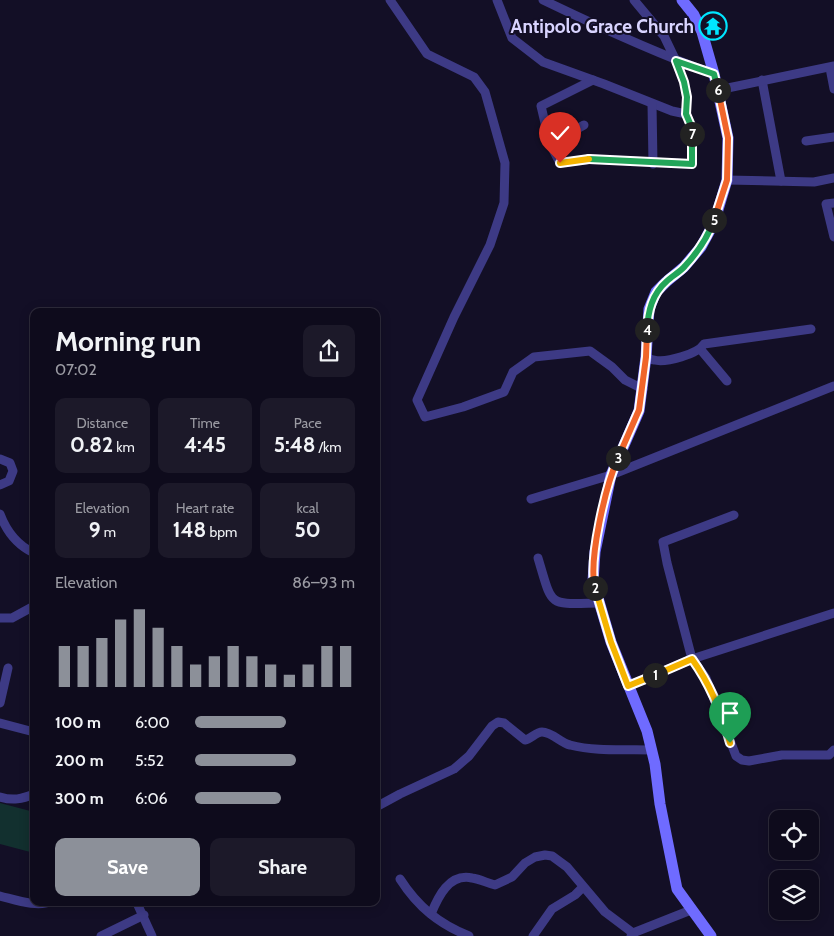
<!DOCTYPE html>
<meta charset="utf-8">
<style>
:root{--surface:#0e0b1c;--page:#1c1929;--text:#f1f3f6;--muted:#9b9ba3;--line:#2e2b3b;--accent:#8c9099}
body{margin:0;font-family:Cabin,sans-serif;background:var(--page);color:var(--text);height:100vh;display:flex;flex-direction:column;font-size:19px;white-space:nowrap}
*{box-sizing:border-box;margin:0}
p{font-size:16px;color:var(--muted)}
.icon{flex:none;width:28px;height:28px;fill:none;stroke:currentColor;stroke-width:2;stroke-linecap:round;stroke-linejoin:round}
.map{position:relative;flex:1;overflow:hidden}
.drawer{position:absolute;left:30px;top:308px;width:350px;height:598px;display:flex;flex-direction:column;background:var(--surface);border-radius:10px;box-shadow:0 2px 12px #0003,0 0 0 1px var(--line)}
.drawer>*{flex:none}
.controls{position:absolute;left:769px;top:810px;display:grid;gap:10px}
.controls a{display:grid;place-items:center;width:50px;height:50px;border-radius:10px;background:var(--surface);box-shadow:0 2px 12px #0003,0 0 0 1px var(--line);font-size:25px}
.pin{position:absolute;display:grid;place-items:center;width:42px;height:42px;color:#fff;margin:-51px -21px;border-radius:50% 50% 50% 0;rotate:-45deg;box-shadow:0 0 5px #0007}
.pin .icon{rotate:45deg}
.km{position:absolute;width:25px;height:25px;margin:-12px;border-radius:50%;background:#222;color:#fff;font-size:14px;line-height:25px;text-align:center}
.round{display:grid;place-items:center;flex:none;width:52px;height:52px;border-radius:10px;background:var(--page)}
.overview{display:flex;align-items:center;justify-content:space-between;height:85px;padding:0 25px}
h1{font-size:28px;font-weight:700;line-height:38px}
.stats{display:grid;grid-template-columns:repeat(3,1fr);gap:8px;height:85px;padding:5px 25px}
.stats div{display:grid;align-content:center;border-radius:10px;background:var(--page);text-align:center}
.stats b{font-size:21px;font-weight:700}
.stats small{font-size:14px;font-weight:400}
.stats p{font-size:14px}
.chart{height:140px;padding:10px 25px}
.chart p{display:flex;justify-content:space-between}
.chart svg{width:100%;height:90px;margin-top:5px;stroke:var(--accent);stroke-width:6}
.action{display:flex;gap:10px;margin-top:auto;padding:10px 25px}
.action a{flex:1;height:58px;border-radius:10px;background:var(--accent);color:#fff;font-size:20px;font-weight:700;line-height:58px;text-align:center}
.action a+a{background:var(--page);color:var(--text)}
ul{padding:0 25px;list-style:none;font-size:16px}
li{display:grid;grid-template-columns:80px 60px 1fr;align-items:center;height:38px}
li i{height:12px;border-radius:6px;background:var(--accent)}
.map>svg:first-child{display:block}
</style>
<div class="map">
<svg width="834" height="936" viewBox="0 0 834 936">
<rect width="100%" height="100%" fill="#130f26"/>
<polygon fill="#12302f" points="0,803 34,812 34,853 0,844"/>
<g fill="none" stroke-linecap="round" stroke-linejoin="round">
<g stroke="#3d3a85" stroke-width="9">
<polyline points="390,0 427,54 474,77 485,92 505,163 504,203 490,245 454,317 417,400 425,417 463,407 504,392 513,372 534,357 590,351 612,367 625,380 643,389"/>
<polyline points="497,0 512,38 543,62 604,84 672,111 686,114"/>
<path d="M543,0C599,27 655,53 714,74"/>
<polyline points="830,68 834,89"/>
<polyline points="593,80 541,106 550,144 560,163 592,159 692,164 692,128 686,114 687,97 684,82 676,61 664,36 634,0"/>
<polyline points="762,80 781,181"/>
<polyline points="718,90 834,66"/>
<polyline points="652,104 653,164"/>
<polyline points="806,141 834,137"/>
<polyline points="550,144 584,125"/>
<polyline points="727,180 814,182 834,178"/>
<polyline points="834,203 826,204 834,237"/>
<polyline points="701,350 727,381"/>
<path d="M646,357C649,358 651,360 654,360C666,363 698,354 704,344L811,329"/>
<polyline points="0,459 10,463 13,471 9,481 0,485"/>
<polyline points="531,499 611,475 834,386"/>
<path d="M0,514C6,530 17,545 34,553"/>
<polyline points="734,515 663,542 667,563 692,659 706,678 736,756 742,760 749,761 782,755 829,755 834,750"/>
<path d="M538,558C553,608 547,604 599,603"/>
<polyline points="0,618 12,618 34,606"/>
<polyline points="628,686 692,659 834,613"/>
<polyline points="0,703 8,668"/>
<polyline points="0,723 34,732"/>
<path d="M0,797C13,801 22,799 34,794"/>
<path d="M376,807L400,794L454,769L469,756L492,726L498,722L504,723L525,740C531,739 536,732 542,732C552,732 561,743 570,745C597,752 624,749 652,750"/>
<path d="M400,879C418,907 439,924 469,936"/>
<path d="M0,896C16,900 37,908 53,901"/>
<polyline points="136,901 152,936"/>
<path d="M431,914C438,897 449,873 472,878C480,879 487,883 495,885L512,877L525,863L535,857L545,855L552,856L567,867L605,912L633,933"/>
<polyline points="101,936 144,915"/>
<polyline points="533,936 552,909 575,895 583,887"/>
<polyline points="631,936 633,933 691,910"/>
</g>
<polyline stroke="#6f6bff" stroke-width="11" points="682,0 694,15 702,32 714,74 728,138 727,180 714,223 701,247 684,267 666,282 656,292 649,309 646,357 639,411 611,475 595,552 593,581 611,642 647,731 655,764 660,804 677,889 711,936"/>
</g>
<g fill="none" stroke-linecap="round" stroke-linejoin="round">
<g stroke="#fff" stroke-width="10">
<path id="split-1" d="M655,675L692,659C710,684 722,713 730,743"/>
</g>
<g stroke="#fff" stroke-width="10">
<polyline id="split-2" points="595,588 611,642 628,686 655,675"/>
</g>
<g stroke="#fff" stroke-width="10">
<path id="split-3" d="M595,588C588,560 606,485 618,458"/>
</g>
<g stroke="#fff" stroke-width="10">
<polyline id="split-4" points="618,458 639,410 646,357 647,330"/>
</g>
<g stroke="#fff" stroke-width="10">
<path id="split-5" d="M647,330C648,311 652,294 667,281C672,276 680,272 685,266C697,253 708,237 714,220"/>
</g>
<g stroke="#fff" stroke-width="10">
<polyline id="split-6" points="714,220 727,180 728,138 718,90"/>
</g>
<g stroke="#fff" stroke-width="10">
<polyline id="split-7" points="692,134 692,128 686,114 687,97 684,82 676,61 714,74 718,90"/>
</g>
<g stroke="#fff" stroke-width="10">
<polyline id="split-8" points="589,159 692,164 692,134"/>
</g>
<g stroke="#fff" stroke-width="10">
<polyline id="split-9" points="560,163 589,159"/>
</g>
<use href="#split-1" stroke="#f5b400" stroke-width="6"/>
<use href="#split-2" stroke="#f5b400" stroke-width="6"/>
<use href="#split-3" stroke="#f0652b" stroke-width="6"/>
<use href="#split-4" stroke="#f0652b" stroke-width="6"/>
<use href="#split-5" stroke="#22a559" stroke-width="6"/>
<use href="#split-6" stroke="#f0652b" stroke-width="6"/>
<use href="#split-7" stroke="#22a559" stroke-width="6"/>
<use href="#split-8" stroke="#22a559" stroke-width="6"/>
<use href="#split-9" stroke="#f5b400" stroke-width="6"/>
</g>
<defs>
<g id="temple-ring" transform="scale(1.4375)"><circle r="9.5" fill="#130f26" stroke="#00e5ff" stroke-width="1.5"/><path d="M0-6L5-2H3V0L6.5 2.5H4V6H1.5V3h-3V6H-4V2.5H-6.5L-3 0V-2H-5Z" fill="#00e5ff"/></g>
</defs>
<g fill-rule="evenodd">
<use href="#temple-ring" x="713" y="26"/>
</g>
<g text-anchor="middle" stroke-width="4" stroke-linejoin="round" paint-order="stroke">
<g font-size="19" font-weight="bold" fill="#d9d4ff" stroke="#130f26" text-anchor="end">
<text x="694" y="33">Antipolo Grace Church</text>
</g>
</g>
</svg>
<div class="controls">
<a><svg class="icon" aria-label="locate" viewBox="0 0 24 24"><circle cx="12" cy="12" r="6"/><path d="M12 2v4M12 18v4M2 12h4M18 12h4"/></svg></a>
<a><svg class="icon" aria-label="layers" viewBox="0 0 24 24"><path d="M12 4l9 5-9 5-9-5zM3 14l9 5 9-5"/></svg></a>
</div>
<div class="pin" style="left:730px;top:743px;background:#1e9e55"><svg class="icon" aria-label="arrive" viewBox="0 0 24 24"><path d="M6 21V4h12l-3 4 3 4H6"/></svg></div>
<div class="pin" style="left:560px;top:163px;background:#d93025"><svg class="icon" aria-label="check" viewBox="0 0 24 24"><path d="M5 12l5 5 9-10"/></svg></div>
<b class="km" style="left:655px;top:675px">1</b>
<b class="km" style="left:595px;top:588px">2</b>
<b class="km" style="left:618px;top:458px">3</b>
<b class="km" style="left:647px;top:330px">4</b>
<b class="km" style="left:714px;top:220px">5</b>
<b class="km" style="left:718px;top:90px">6</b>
<b class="km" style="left:692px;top:134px">7</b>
<section class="drawer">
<div class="overview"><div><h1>Morning run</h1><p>07:02</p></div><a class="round"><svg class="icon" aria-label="share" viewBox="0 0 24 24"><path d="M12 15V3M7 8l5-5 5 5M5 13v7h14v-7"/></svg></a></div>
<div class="stats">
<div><p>Distance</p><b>0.82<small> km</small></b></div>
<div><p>Time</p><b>4:45</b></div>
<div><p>Pace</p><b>5:48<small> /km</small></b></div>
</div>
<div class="stats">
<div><p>Elevation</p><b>9<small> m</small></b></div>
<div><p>Heart rate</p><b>148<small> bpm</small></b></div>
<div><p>kcal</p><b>50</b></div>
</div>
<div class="chart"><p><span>Elevation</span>86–93 m</p>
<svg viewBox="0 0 160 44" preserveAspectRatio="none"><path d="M5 44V24M15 44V24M25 44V20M35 44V11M45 44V6M55 44V15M65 44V24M75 44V33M85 44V29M95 44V24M105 44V29M115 44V33M125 44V38M135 44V33M145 44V24M155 44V24"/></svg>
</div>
<ul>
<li><b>100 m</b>6:00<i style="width:57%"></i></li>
<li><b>200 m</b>5:52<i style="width:63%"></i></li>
<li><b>300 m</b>6:06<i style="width:54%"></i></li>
</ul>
<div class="action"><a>Save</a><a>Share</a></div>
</section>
</div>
